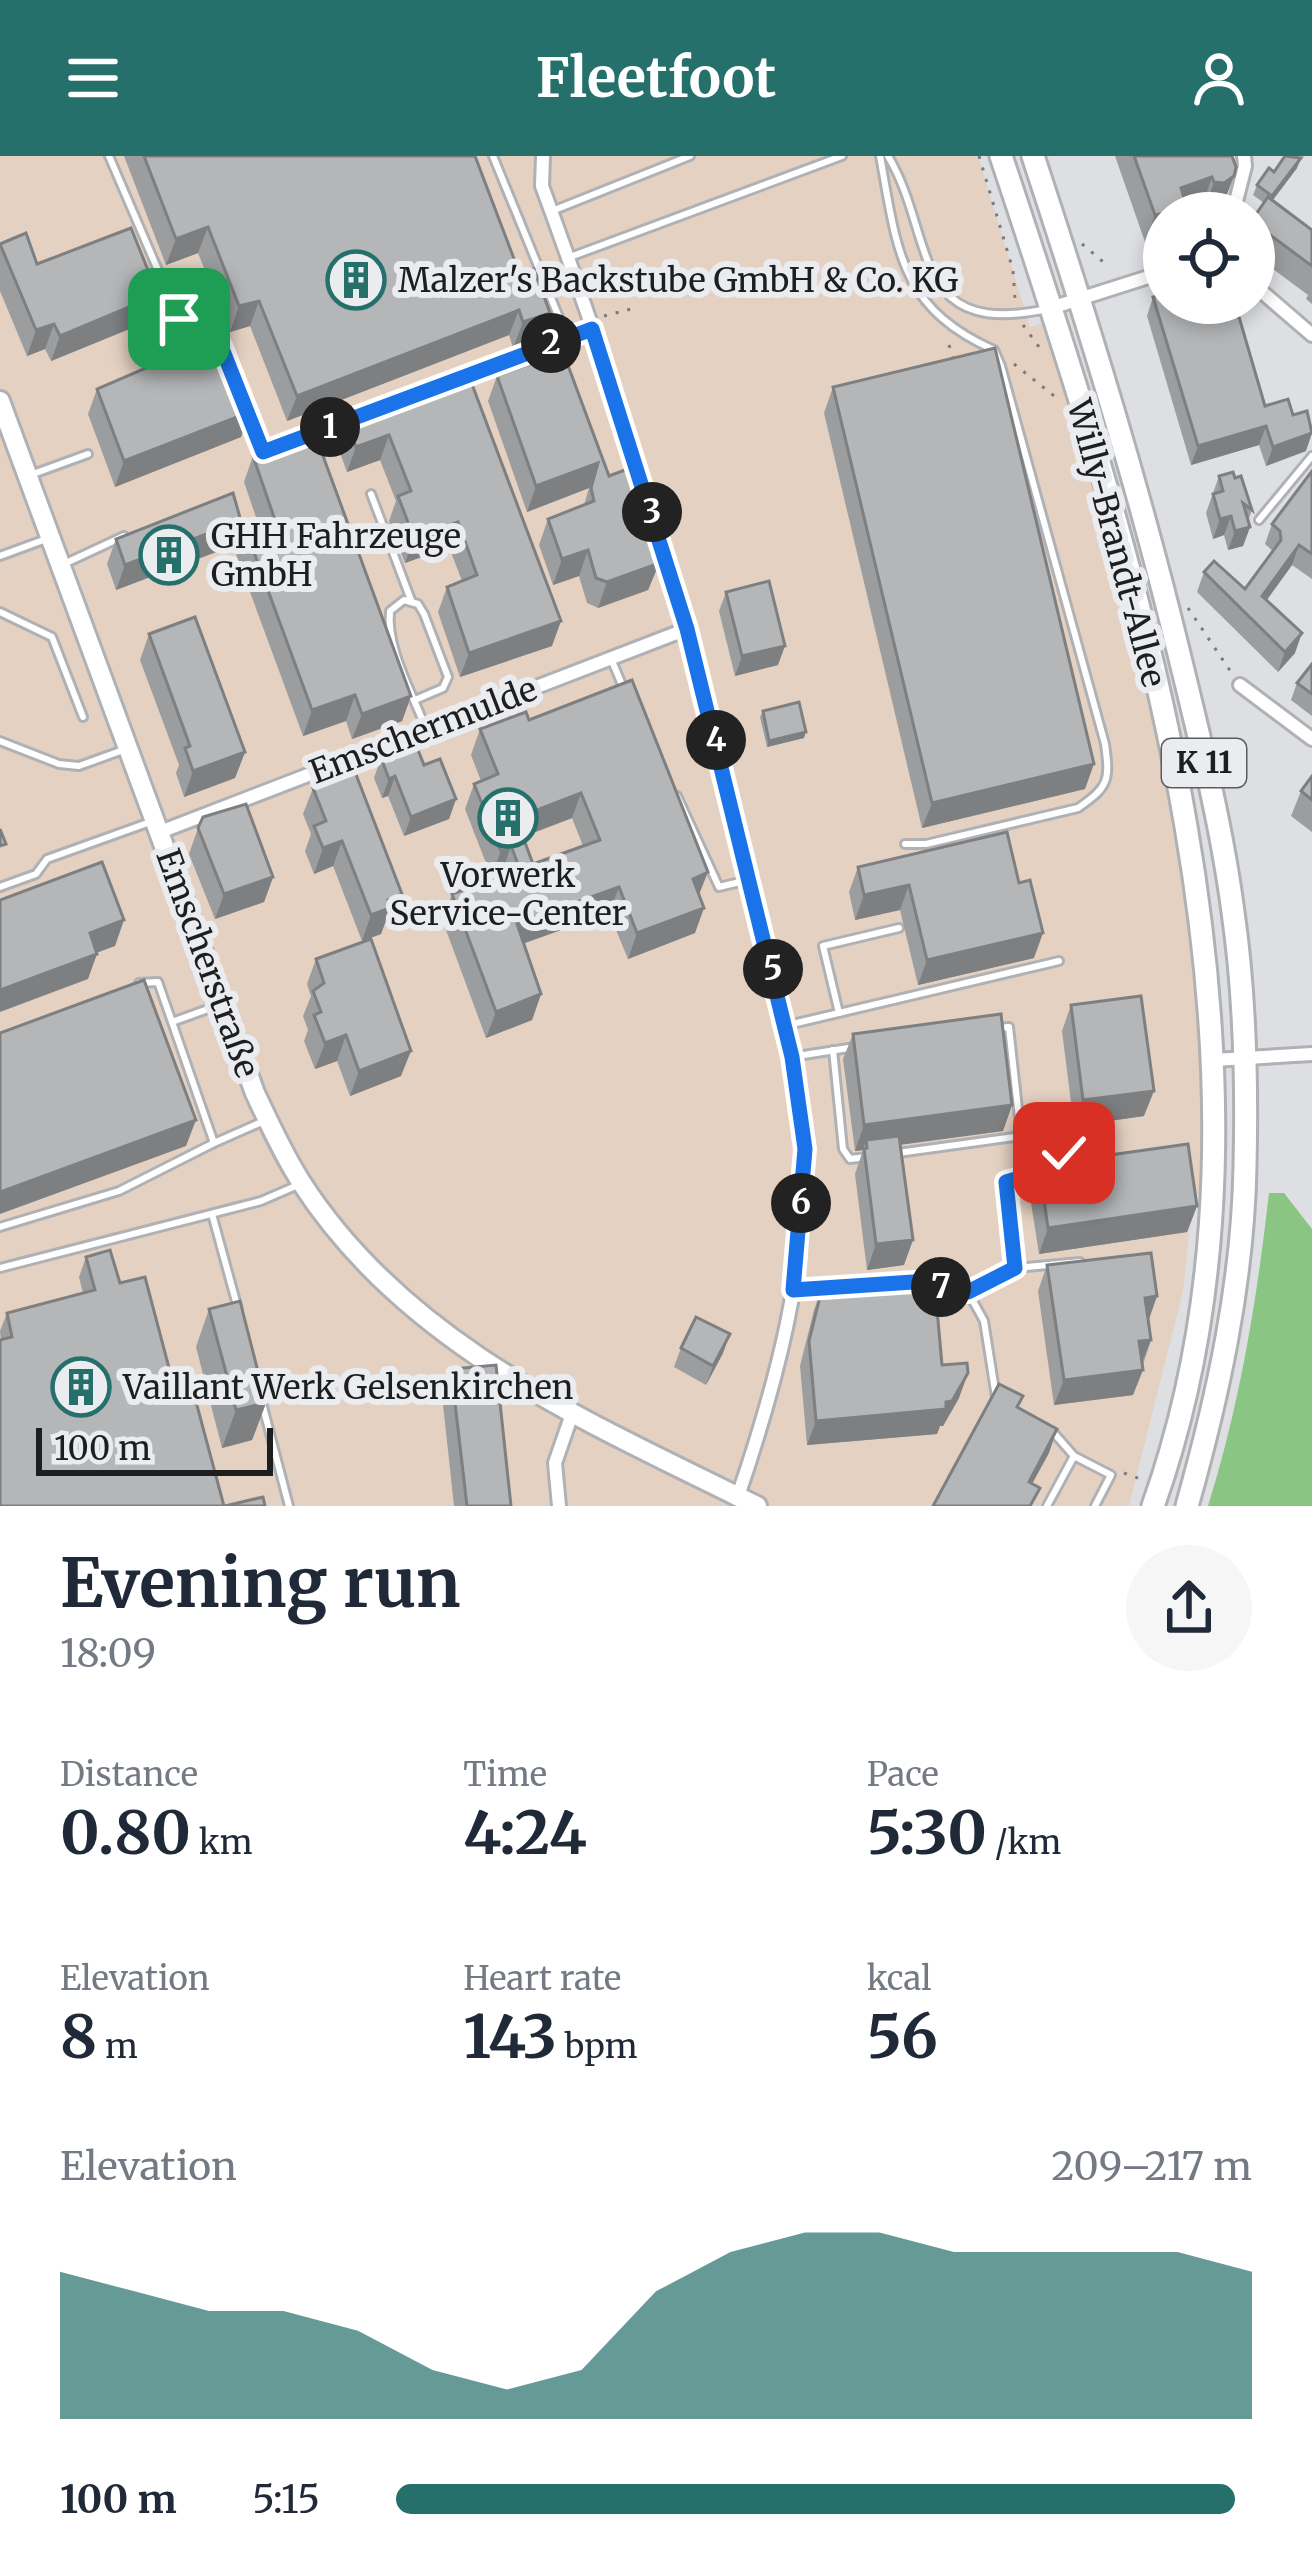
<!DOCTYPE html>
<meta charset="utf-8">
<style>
:root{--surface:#fff;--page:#f6f6f7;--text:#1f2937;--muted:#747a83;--accent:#26706c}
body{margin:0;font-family:Merriweather,serif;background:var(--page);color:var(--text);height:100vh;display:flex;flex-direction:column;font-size:45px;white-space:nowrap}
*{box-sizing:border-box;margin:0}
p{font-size:39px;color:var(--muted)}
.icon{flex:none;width:66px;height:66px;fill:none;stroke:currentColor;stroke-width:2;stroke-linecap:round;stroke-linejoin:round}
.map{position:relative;height:1350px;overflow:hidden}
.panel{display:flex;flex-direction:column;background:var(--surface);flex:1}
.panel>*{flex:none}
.controls{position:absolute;left:1143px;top:36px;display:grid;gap:24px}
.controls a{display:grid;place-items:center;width:132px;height:132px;border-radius:50%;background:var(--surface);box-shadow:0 6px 18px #0003;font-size:60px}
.scale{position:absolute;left:36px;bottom:30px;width:237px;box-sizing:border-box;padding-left:12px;border:6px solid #1d1e1f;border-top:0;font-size:33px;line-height:42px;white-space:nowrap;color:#1d1e1f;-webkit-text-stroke:9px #eaecef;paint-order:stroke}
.pin{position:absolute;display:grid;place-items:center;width:102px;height:102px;color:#fff;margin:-51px;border-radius:24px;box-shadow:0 6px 18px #0006}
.km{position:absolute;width:60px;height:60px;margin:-30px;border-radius:50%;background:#222;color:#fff;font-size:33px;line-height:60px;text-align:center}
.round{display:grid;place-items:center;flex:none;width:126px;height:126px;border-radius:63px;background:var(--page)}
.headline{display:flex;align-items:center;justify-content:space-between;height:204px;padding:0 60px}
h1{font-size:66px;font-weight:700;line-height:90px}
.figures{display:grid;grid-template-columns:repeat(3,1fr);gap:18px;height:204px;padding:12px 60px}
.figures div{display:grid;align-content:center}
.figures b{font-size:60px;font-weight:700}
.figures small{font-size:33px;font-weight:400}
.figures p{font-size:33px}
.chart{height:336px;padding:24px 60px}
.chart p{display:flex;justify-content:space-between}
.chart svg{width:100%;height:216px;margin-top:12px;fill:var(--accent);opacity:.7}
ul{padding:0 60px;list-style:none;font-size:39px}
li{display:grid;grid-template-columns:192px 144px 1fr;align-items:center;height:90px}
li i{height:30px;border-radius:15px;background:var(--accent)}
header{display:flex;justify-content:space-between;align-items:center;height:156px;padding:0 60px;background:var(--accent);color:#fff;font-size:54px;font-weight:700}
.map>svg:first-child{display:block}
</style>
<header><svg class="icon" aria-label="menu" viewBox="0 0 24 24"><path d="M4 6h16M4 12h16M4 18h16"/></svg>Fleetfoot<svg class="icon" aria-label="person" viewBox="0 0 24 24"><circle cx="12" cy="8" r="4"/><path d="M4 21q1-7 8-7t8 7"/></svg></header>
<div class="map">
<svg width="1312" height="1350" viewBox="0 0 1312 1350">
<rect width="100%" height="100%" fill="#dddfe2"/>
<polygon fill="#e4d1c2" points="0,0 978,0 1030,171 1060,162 1190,665 1221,1039 1193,1037 1183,1136 1129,1350 0,1350"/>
<path fill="#8ac584" d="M1269,1037H1284L1312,1073V1350H1208C1240,1248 1257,1143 1269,1037Z"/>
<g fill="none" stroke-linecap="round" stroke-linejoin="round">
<g stroke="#afb1b4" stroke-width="12">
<g id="lane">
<polyline points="109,0 179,163 194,178 216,188"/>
<polyline points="493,0 567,181"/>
<path d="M880,0C897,92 899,152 994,194L1001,210L1105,588C1110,624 1109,631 1078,652L926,688H905"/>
<path d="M888,0C936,80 908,183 1047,153"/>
<polyline points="552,55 690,0"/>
<polyline points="570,101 842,0"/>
<polyline points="246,253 263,296 592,173"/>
<polyline points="33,318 88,298"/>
<polyline points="371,338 411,444"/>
<polyline points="1259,364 1312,300"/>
<polyline points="0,400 49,382"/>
<polyline points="66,407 124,380"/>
<polyline points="0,456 52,481 83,561"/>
<polyline points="612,505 623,531"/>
<path d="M415,544L443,532L448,521L424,458L418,448L404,444L390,455C386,493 413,538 426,573"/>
<polyline points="0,585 59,608 79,610 126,593"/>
<polyline points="677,640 719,731 748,724"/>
<polyline points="0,731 36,718 47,703 153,665"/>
<polyline points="139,827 158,826 172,866 219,849"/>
<polyline points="839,857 823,790 899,772"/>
<polyline points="172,866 214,987 264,965"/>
<polyline points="788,869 1059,805"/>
<polyline points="833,894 843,993 850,1003 867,1001"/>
<polyline points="797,900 855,891"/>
<polyline points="898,997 1021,980 1009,871 999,872"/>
<polyline points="212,1058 238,1153"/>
<polyline points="0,1071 119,1035 214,987"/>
<polyline points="0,1112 261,1045 298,1029"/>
<polyline points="1015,1112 1080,1106"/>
<polyline points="996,1241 984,1165 968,1136 1015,1112 1007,1026 1043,1015 1064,997"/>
<polyline points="262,1247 289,1350"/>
<polyline points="1053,1276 1074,1300"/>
<polyline points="1047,1350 1074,1300 1111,1319 1095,1350"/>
</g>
</g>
<g stroke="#afb1b4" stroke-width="18">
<g id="street">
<path d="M543,0L542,30C627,260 697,496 754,735C773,819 803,907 805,994C807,1112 776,1229 738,1340"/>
<polyline points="1233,57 1245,10 1244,0"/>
<polyline points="1254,129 1312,179"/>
<polyline points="1051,152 1164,116"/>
<polyline points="1240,529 1312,583"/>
<polyline points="160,676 687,473"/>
<polyline points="1214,904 1312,898"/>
<polyline points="920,1128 968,1136"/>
<polyline points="793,1134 834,1132"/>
<polyline points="559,1350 555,1307 572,1258"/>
</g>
</g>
<g stroke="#afb1b4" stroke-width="24">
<path id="secondary" d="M0,245L255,937C269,967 283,998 301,1026C407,1191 589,1266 757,1350"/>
</g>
<g stroke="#afb1b4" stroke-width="27">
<g id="primary">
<path d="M1001,0C1138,411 1306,923 1153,1350"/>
<path d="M1033,0C1088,167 1140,335 1181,506C1201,588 1222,672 1233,756C1245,839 1247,926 1245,1010C1243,1126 1218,1240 1187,1350"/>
</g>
</g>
<g stroke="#797a7c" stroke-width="3" stroke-dasharray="3 9" stroke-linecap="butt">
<polyline points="979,0 1013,114 1015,143"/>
<polyline points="1082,88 1108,110"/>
<polyline points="604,160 631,153"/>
<polyline points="1023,169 1042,195"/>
<polyline points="949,189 953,202"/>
<polyline points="1014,208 1058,243"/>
<polyline points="1188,452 1233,519"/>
<polyline points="1124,1317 1143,1324"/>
</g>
<use href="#lane" stroke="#fff" stroke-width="6"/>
<use href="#street" stroke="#fff" stroke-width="12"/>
<use href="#secondary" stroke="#fff" stroke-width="18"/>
<use href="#primary" stroke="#fff" stroke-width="21"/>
</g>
<g fill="#9b9d9e" fill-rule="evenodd">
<polygon points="124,0 475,0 540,182 513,192 509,179 287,265 250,170 230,176 198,97 166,109"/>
<polygon points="1115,0 1232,0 1224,46 1215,53 1205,53 1203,48 1188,53 1188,55 1205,57 1164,57 1164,90 1154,94 1150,84 1145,86"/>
<polygon points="1297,12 1273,44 1312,74 1312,148 1306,143 1308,139 1254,99 1254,61 1264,47 1253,39 1257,29 1274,16"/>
<polygon points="0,88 37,108 158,139 149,165 51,205 45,193 27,200 0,135"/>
<polygon points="1153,141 1225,157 1265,250 1306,295 1266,310 1259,289 1191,309 1147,160"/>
<polygon points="497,220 609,320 646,349 663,398 648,434 598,452 587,447 579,420 553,429 539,389 548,363 584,349 589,332 527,356 488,245"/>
<polygon points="470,223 552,490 460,521 438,456 447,431 462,425 449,391 405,407 389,365 396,345 380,304 347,316 339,294 348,269"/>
<polygon points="833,231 1085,633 922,672 824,257"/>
<polygon points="97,233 250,256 241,281 115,331 88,258"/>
<polygon points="253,300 411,540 402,565 352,583 346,565 303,580 236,398 245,372 258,367 244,326"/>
<polygon points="1312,315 1312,423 1292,409 1267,444 1295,497 1278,516 1197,436 1204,416 1245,433 1273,395 1265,388 1272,368"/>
<polygon points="1219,320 1252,354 1248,365 1250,371 1243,390 1228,394 1224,379 1213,383 1206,357"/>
<polygon points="241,365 232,390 116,434 107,408 116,383"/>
<polygon points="726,436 778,509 735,520 719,455"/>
<polygon points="149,478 245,596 235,622 184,641 176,617 179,609 140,504"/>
<polygon points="1312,508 1312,560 1291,544 1297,527"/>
<polygon points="763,555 804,582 767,591 760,561"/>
<path d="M529,564L699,739L695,777L628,803L609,757L524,787L541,838L532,864L486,882L442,763L452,738L503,719L502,716L491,720L465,653L474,628L481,625L471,599L480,573ZM572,662L583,690L533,708L523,681Z"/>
<polygon points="381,602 424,609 456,643 449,663 404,680 388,640 382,642 374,622"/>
<polygon points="1312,620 1312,676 1291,660 1301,635"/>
<polygon points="313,632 393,764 385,767 381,778 362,785 333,710 314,718 305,695 311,678 303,658"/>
<polygon points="198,672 273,721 264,746 215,763 189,698"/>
<polygon points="858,711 1019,727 1034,802 918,829 900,754 855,764 849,736"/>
<polygon points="316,803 401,920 350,940 337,905 315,913 304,885 308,874 303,860 311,840 307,828"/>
<polygon points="1071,849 1144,960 1074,970 1062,875"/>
<polygon points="853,878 1012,949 1003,975 900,989 904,1109 867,1114 855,1018 863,994 855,995 843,903"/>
<polygon points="1039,1009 1197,1050 1187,1076 1039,1098 1029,1034"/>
<polygon points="86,1101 120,1127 178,1246 224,1350 1,1184 0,1175 7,1157 83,1137 79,1121"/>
<polygon points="1047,1109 1157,1140 1148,1164 1151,1184 1133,1239 1054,1249 1038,1135"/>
<polygon points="823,1129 942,1209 959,1242 943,1270 940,1270 937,1278 807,1289 800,1210 814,1154"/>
<polygon points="209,1153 266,1247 252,1284 222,1292 196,1191"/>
<polygon points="681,1192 723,1197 706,1229 674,1211"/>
<polygon points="451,1213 511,1350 454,1350 442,1239"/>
</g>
<g fill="#7e7f81">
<polygon points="1301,2 1297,12 1268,50 1272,40"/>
<polygon points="1234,20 1224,46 1215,53 1205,53 1214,26"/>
<polygon points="1212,21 1203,48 1175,57 1181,32"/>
<polygon points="1160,58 1150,84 1145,86 1155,59"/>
<polygon points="1163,67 1164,90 1154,94"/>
<polygon points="208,71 198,97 166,109 176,83"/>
<polygon points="158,139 149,165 51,205 60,180"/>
<polygon points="259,145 250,170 230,176 239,150"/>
<polygon points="519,154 509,179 287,265 297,240"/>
<polygon points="550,157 540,182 513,192 523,166"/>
<polygon points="54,168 45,193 27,200 36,174"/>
<polygon points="250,256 241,281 115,331 124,305"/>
<polygon points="1266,270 1259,289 1191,309 1198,290"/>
<polygon points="1312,277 1306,295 1266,310 1273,291"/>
<polygon points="389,279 380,304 347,316 356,291"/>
<polygon points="598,307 589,332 527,356 536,330"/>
<polygon points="1231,360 1224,379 1213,383 1220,363"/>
<polygon points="241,365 232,390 116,434 125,409"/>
<polygon points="458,366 449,391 405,407 414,382"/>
<polygon points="1250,371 1243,390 1228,394 1235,375"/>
<polygon points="1299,389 1292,409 1255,460 1262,440"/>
<polygon points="588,394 579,420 553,429 562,403"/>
<polygon points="663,398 648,434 598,452 607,426"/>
<polygon points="561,465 552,490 460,521 469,497"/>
<polygon points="1302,477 1295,497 1278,516 1285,496"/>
<polygon points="785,490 778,509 735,520 742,500"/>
<polygon points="355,539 346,565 303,580 312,554"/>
<polygon points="411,540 402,565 352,583 362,558"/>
<polygon points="806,576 804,582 767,591 769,585"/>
<polygon points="245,596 235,622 184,641 193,615"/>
<polygon points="1094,608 1085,633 922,672 932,647"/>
<polygon points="395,620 388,640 382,642 389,623"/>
<polygon points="581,637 572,662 506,687 516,662"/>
<polygon points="456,643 449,663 404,680 411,661"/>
<polygon points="342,685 333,710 314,718 323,692"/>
<polygon points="511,690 502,716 491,720 501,695"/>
<polygon points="708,716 698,741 693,723"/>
<polygon points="273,721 264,746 215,763 224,738"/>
<polygon points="909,729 900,754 855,764 864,739"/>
<polygon points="619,731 609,757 508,793 517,768"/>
<polygon points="402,738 393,764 385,767 381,778 362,785 371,759 388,744"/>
<polygon points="704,752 695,777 628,803 637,777"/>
<polygon points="124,764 115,790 80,803 90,777"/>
<polygon points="1043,777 1034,802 918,829 927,804"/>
<polygon points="97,798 88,823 0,856 0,834"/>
<polygon points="541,838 532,864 486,882 496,856"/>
<polygon points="346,879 337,905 315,913 325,887"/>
<polygon points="411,895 401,920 350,940 359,915"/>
<polygon points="1154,935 1144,960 1074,970 1083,944"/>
<polygon points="1012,949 1003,975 867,993 866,984 863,994 855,995 864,969"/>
<polygon points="196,964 186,990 0,1058 0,1036"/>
<polygon points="1197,1050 1187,1076 1039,1098 1048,1072"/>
<polygon points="913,1084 904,1109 867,1114 876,1088"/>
<polygon points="1157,1140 1148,1166 1145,1142"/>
<polygon points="730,1178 723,1197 706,1229 713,1210"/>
<polygon points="1151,1184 1141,1209 1139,1185"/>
<polygon points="1143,1214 1133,1239 1054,1249 1064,1224"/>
<polygon points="968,1217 959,1242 943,1270 940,1270 937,1278 807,1289 816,1265 946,1246"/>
<polygon points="266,1247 252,1284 222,1292 236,1254"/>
<polygon points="1057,1273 1049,1297 1020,1350 1029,1326"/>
</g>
<g fill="#b4b6b8" stroke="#7e7f81" stroke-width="3" fill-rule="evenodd">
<polygon points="144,0 475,0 519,116 534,113 550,157 523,166 519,154 297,240 259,145 239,150 208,71 176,83"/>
<polygon points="1134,0 1232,0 1236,11 1234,20 1224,27 1214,26 1212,21 1181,32 1188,55 1203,50 1205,57 1164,57 1163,67 1160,58 1155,59"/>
<polygon points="1285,0 1301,2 1272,40 1257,29 1269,12 1274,16"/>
<polygon points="1268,41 1312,74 1312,110 1254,67 1254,61"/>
<polygon points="131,72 158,139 60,180 54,168 36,174 0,88 26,77 37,108"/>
<polygon points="1164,138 1164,147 1222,147 1225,157 1237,154 1265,250 1288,243 1293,259 1307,255 1312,277 1273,291 1266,270 1198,290 1153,141"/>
<polygon points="220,180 250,256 124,305 97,233"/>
<polygon points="995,192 1094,608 932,647 833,231"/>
<polygon points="563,196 609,320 633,311 639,314 649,340 645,346 663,398 657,408 607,426 596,422 588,394 562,403 548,363 594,345 591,332 598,307 536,330 497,220"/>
<polygon points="470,223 561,465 469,497 447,431 477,419 458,366 414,382 398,340 411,335 389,279 356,291 348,269"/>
<polygon points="315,278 411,540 362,558 355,539 312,554 245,372 274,361 253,300"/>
<polygon points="1312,315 1312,398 1299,389 1262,440 1302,477 1285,496 1204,416 1214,405 1245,433 1281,384 1280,375 1272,368"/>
<polygon points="1233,316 1235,322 1241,320 1252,354 1243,347 1250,371 1235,375 1231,360 1220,363 1213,338 1223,335 1219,320"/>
<polygon points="233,337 241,365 125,409 116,383"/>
<polygon points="769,425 785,490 742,500 726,436"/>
<polygon points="195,461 245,596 193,615 185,592 190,590 149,478"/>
<polygon points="1312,508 1312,538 1297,527"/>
<path d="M632,524L708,716L693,723L704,752L637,777L619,731L517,768L541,838L496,856L452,738L520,713L511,690L501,695L474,628L498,618L480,573L526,556L529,564ZM581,637L600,684L533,708L516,662Z"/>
<polygon points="799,546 806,576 769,585 763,555"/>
<polygon points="416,589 424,609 440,603 456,643 411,661 395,620 389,623 381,602"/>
<polygon points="355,616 402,738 388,744 390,752 371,759 342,685 323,692 314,670 326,665 313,632"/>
<polygon points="1312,620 1312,644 1301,635"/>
<polygon points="246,648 273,721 224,738 198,672 203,661"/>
<polygon points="0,673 6,688 0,690"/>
<polygon points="1007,676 1019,727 1030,724 1043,777 927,804 909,729 864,739 858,711"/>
<polygon points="102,706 124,764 90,777 97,798 0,834 0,744"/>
<polygon points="371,783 411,895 359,915 346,879 325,887 314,859 321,856 313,835 324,827 316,803"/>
<polygon points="144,824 196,964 0,1036 0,877"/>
<polygon points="1141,840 1154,935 1083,944 1071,849"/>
<polygon points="1001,858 1012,949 864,969 853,878"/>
<polygon points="899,980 913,1084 876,1088 864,993 867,992 866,984"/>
<polygon points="1188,988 1197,1050 1048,1072 1039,1009"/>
<polygon points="110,1094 120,1127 145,1121 178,1246 195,1242 224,1350 0,1350 0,1184 12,1181 7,1157 95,1134 86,1101"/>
<polygon points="1151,1097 1157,1140 1145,1142 1151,1184 1139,1185 1143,1214 1064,1224 1047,1109"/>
<polygon points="922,1120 935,1131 942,1209 967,1207 968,1217 952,1245 946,1246 946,1253 816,1265 809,1185 823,1129"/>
<polygon points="240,1145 266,1247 236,1254 209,1153"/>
<polygon points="696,1161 730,1178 713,1210 681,1192"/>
<polygon points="496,1209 511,1350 467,1350 451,1213"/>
<polygon points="999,1228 1023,1240 1017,1251 1057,1273 1029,1326 1040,1332 1030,1350 933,1350"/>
<polygon points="263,1341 265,1350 225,1350"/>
</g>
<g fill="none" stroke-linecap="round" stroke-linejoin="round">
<g stroke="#fff" stroke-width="24">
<polyline id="route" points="179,163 194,178 221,190 263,296 592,173 687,473 792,901 805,993 793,1134 913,1126 968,1136 1015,1112 1006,1026 1043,1015 1064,997"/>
</g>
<use href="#route" stroke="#1a73e8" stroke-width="15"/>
</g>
<defs>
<g id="building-ring" transform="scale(3)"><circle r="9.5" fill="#eaecef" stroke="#26706c" stroke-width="1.5"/><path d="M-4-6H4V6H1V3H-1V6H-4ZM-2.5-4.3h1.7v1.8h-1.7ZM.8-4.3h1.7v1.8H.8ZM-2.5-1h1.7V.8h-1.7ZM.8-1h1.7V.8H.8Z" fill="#26706c"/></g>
</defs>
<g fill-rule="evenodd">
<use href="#building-ring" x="356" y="124"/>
<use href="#building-ring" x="169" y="399"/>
<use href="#building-ring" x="508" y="662"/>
<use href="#building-ring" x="81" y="1231"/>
</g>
<g text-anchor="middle" stroke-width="12" stroke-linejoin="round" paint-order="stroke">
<rect fill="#eaecef" stroke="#5a5c5d" stroke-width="3" x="1162" y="583" width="84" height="48" rx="9"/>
<g font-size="30" font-weight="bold" fill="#1d1e1f">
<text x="1204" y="617">K 11</text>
</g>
<g font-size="33" fill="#1d1e1f" stroke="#eaecef" text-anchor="start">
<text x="398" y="136">Malzer's Backstube GmbH &amp; Co. KG</text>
<text x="211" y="392">GHH Fahrzeuge<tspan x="211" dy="38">GmbH</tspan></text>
<text x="508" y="731" text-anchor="middle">Vorwerk<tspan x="508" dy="38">Service-Center</tspan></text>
<text x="123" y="1243">Vaillant Werk Gelsenkirchen</text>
</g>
<g font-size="33" fill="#1d1e1f" stroke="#eaecef">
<text transform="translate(1117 387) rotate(75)" y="12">Willy-Brandt-Allee</text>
<text transform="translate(423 574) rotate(-21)" y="12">Emschermulde</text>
<text transform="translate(208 807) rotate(70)" y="12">Emscherstraße</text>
</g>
</g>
</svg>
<div class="controls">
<a><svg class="icon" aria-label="locate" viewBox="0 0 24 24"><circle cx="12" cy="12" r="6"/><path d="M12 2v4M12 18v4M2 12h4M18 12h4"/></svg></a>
</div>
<div class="scale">100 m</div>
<div class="pin" style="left:179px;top:163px;background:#1e9e55"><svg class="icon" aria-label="arrive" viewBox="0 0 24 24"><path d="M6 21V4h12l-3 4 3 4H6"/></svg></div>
<div class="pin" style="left:1064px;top:997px;background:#d93025"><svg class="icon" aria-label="check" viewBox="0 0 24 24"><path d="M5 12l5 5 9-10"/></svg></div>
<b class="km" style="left:330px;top:271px">1</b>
<b class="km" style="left:551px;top:187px">2</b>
<b class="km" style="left:652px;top:356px">3</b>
<b class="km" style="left:716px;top:584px">4</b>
<b class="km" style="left:773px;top:813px">5</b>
<b class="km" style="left:801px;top:1047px">6</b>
<b class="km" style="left:941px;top:1131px">7</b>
</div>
<section class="panel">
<div class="headline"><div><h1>Evening run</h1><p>18:09</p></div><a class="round"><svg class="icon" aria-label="share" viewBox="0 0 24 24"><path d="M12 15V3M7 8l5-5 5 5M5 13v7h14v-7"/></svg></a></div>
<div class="figures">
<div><p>Distance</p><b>0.80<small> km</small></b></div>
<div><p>Time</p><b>4:24</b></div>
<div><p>Pace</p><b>5:30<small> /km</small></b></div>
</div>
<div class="figures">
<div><p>Elevation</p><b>8<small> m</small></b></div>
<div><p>Heart rate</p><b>143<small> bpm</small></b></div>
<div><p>kcal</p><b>56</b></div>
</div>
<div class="chart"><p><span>Elevation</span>209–217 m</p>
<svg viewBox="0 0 160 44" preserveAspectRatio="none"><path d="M0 44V14L10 18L20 22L30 22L40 26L50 34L60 38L70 34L80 18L90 10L100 6L110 6L120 10L130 10L140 10L150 10L160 14V44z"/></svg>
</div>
<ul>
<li><b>100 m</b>5:15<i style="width:98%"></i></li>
</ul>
</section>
